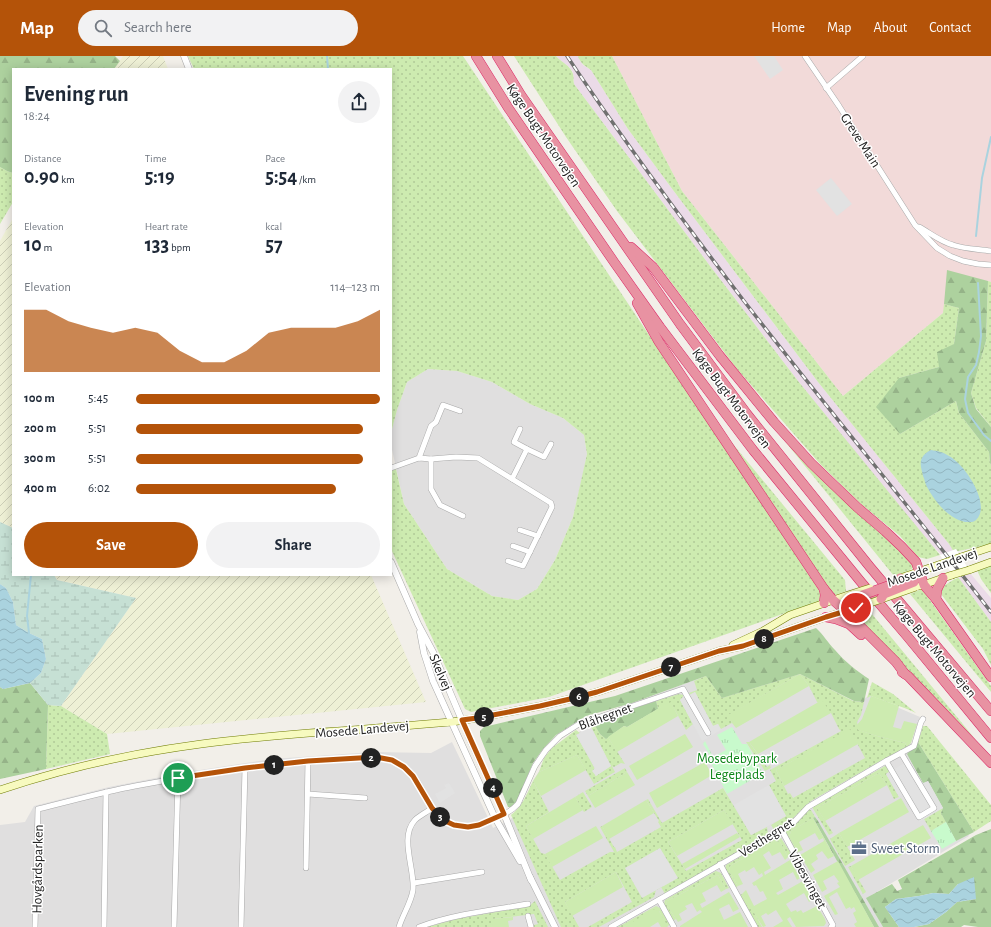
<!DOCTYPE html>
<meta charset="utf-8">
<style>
:root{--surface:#fff;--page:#f2f2f3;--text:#1f2937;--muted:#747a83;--accent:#b45309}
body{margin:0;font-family:"Alegreya Sans",sans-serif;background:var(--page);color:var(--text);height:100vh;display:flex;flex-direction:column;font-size:15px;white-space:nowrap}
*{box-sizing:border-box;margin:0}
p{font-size:13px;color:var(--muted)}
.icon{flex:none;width:22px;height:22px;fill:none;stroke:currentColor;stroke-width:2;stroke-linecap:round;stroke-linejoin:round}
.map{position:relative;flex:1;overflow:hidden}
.side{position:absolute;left:12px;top:12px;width:380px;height:508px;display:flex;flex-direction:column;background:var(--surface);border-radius:0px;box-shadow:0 2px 10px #0003}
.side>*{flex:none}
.pin{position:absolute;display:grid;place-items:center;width:34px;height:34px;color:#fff;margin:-17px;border:2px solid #fff;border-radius:50%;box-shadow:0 1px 4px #0007}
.km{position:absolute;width:20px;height:20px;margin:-10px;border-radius:50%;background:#222;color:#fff;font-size:11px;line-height:20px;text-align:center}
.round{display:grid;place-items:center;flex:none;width:42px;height:42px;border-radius:21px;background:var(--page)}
.summary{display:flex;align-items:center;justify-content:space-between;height:68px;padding:0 12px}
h1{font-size:22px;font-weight:600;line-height:30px}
.metrics{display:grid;grid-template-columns:repeat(3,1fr);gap:6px;height:68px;padding:4px 12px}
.metrics div{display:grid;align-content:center}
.metrics b{font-size:20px;font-weight:600}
.metrics small{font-size:11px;font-weight:400}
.metrics p{font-size:11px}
.chart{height:112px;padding:8px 12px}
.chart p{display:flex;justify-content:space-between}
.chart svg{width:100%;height:72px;margin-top:4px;fill:var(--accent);opacity:.7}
.action{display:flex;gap:8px;margin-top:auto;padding:8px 12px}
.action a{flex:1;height:46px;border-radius:24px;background:var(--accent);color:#fff;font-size:16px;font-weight:600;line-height:46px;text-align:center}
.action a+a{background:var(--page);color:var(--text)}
ul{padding:0 12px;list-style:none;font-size:13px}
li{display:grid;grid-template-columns:64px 48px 1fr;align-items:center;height:30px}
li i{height:10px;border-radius:5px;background:var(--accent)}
header{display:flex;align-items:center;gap:24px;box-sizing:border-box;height:56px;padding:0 20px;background:var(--accent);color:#fff}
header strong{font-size:19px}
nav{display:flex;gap:22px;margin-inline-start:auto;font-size:14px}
.search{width:280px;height:36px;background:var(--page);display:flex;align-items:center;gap:10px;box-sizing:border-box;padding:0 14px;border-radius:22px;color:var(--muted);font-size:15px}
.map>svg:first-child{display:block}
</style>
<header>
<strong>Map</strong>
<div class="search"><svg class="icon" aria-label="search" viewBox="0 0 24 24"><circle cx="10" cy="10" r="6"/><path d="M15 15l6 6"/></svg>Search here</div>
<nav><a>Home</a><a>Map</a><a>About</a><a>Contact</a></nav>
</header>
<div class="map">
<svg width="991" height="871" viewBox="0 0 991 871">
<defs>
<pattern id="farmland-furrows" width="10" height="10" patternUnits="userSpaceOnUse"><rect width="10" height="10" fill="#eef0d5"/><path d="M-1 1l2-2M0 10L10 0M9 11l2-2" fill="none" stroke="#ccceb7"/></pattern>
<pattern id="grass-dots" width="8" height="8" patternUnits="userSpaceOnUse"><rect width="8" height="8" fill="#cdebb0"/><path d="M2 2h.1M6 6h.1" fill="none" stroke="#b0c997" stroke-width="1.8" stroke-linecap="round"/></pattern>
<pattern id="forest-firs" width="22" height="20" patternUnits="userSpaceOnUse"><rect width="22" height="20" fill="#add19e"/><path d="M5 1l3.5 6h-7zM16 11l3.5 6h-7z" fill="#95b388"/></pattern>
<pattern id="wetland-marsh" width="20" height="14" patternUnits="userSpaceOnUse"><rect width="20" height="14" fill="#c6e0d4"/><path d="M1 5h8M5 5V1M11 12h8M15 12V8" fill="none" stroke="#aac0b6"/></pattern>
<pattern id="park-tufts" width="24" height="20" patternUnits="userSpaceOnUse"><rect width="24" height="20" fill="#c8facc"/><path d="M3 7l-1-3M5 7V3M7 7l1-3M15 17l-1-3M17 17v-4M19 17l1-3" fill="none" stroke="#acd6af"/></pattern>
<pattern id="water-waves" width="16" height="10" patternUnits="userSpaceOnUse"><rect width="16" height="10" fill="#aad3df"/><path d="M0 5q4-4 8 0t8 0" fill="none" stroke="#92b5bf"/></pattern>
</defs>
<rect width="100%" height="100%" fill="#f2efe9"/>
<g fill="#e0dfdf">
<polygon points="428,313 457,315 492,326 530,348 563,362 584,379 587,398 583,418 573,461 555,504 537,533 518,544 492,540 447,513 404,448 391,389 391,377 397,354 407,326"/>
<polygon points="800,618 853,645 871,640 920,661 911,687 969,780 867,842 883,871 0,871 0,769 25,766 34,750 109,731 187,716 272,703 373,696 431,697 452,686 493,772 512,762 522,748 533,725 555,689 632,647 706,620"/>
</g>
<polygon fill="#f2dad9" points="612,0 991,0 991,226 971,223 943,257 843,340 682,135"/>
<polygon fill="#ebdbe8" points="556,0 578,0 579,3 583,9 591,14 628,73 673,134 818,326 949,488 970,517 991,542 991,566 941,498 926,484 798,325 710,210 574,28 573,16 569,11 560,4"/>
<g fill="url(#farmland-furrows)">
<polygon points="123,0 163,0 168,13 114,13"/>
<polygon points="13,162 13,472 0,466 0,185"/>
<polygon points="54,519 371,519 426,646 107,678 61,650 136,542 57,524"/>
</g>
<g fill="url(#grass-dots)" fill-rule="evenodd">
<polygon points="188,0 463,0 825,543 549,641 471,656 465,653 391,493 391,415 396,413 404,448 447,513 492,540 518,544 537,533 555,504 573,461 587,398 584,379 563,362 530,348 492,326 457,315 428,313 407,326 397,354 391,377 391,13 194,13"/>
<path d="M514,0H556C561,6 571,10 573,18C574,21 573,25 574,28L710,210L798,325L940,499L927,503L918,501L900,480L861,448L821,409L737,313L617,155L566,81Z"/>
<path d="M578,0H612L682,135L843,340L943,257L944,248L959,252L954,288L939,311L899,322L900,378L956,345L959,357L989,396L990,407L991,409V488L954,496L949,488L818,326L673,134L628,73L591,14C585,10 580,7 578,0Z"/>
<polygon points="0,111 7,115 13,117 13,146 0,168"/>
<polygon points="988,225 991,226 991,371 976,352 971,337 986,285"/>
<polygon points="775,373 899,491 913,508 913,512 908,515 894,520"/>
<polygon points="728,382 845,524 846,535 833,540"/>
<polygon points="991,510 991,537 981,523 977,514"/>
<polygon points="958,521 991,566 991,609 983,593 941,538 942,531"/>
<polygon points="922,533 991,630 991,636 910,538"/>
<polygon points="867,552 976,684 860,564 858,555"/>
<path d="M800,618L853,645L864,646L861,659L857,666L859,674L877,680L905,687L907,691L875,708L811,745L791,764L775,775L771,769L786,760L769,729L776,725L770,714L841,675L839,673L831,657L817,646L809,630L800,618L729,659L732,667L721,673L718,668L713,670L695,636L689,639V637L697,634L694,625L706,620L722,642ZM850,674L865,702L793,742L790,737L788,738L776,714Z"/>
<path d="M872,626L893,638L916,657C902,650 886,646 871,640L867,642Z"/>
<polygon points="679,638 683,639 683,641 680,644 693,668 686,674 671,647 658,653 656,645"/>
<polygon points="48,649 61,650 107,678 110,698 46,713"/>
<polygon points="594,668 600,678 606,683 608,681 625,708 621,707 614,711 612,710 615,716 594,728 577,699 539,716 544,702 552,692 576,674 580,677 577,680 595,713 595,720 611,710 591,671"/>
<polygon points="923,670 927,670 991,749 991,765 974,776 918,686"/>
<polygon points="746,686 749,686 767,711 770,709 771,712 765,715"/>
<polygon points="885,710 888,712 890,715 886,718 899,741 894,743 887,729 879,717 817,752 833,777 829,779 812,751"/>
<polygon points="625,712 627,716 588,740 585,735"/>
<path d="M533,725L549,756L526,770L541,797L545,798L560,824L610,796H614L600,771L602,770L614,791H615L617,796L661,771L658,766L659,765L646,744L648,743L662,767L723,732L751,779L767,771L768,778L665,838L661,831L678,822L642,842L656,834L654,841L599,871H588L632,846L616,816L565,846L579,871H561L511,759C522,751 527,738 533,725ZM724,754L742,784L686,815L668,786Z"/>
<polygon points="583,736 592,751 584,756 575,741"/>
<polygon points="943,752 941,757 946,766 931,775 924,763"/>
<polygon points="808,754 811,754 815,761 791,775 789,781 798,796 796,797 786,779 786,775 798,766"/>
<polygon points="839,777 855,804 845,810 830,783"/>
<polygon points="777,780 781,782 792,799 788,801 780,786 774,785 730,810 729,815 738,830 735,832 725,814 726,809"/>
<polygon points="851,810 866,836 863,838 848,811"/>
<polygon points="716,815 721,817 729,832 726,833 718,819 667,845 666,848 676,863 673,865 664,848 665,844"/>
<polygon points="742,838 753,854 762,871 758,871 740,839"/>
<polygon points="535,845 548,871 534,871 534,869 538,868 534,858 493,863 493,871 427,871 457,863 529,850"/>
<polygon points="656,850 660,852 670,869 667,870 659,855 624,871 618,871"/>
</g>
<g fill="url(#forest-firs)">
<polygon points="0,0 115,0 120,5 114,13 13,13 13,117 7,115 0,111"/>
<polygon points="947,214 988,225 986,285 971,337 976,353 991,371 991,409 990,407 989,396 959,357 956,345 900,378 876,351 899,322 939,311 937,296 954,288 959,252 944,248"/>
<path d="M816,572C823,578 828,587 835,594C845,606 857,615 869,623L864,646L854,645L800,618L722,642L706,620L632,647L586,660L556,679L543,693L533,707L517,745L511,751H508L480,680V675L484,671L615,640Z"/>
<polygon points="30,627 48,649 46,713 0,723 0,631 3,633"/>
<polygon points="656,645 658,653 627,671 624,670 606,683 600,678 594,668 607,661"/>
<polygon points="918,686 974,776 956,785 941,757 943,752 928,725 923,728 907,698"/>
<polygon points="815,761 818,765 879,871 874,871 813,762"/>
<polygon points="991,773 991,871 978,871 964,869 961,871 914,871 929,868 946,856 957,846 976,843 958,828 949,838 933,837 919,840 896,843 885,851 899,871 883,871 866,842 892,828 897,835 902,833 898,824 976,779"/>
</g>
<polygon fill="url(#wetland-marsh)" points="0,466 13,472 13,519 54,519 57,524 136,542 61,650 48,649 30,627 41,617 46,603 42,583 29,577 16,569 13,546 6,532 0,528"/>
<g fill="url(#park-tufts)">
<polygon points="732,671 742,688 747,688 763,717 727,738 709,703 711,701 703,688 705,685 713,701 726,694 717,679"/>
<polygon points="946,766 956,785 942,793 931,775"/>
</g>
<g fill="#cdebb0">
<polygon points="800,618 809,630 736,672 732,667 728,659"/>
<polygon points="871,640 899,650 893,671 901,673 904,665 917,668 911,687 907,691 905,687 877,680 858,674 857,669 862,663"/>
<polygon points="822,644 831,657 758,698 749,686"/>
<polygon points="671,646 678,660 617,696 608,681 624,670 627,671 659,652"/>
<polygon points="850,673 858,688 784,730 776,714"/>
<polygon points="685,678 693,691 637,724 629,710"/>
<polygon points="577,699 586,714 541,740 533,725 539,716"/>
<polygon points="705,706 712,719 657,752 649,737"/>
<polygon points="627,716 635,729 595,752 588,740"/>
<polygon points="879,717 887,729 825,765 817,752"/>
<polygon points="575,741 583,754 533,783 526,770"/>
<polygon points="901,742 909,756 847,791 839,777"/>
<polygon points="646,744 654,757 609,783 602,770"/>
<polygon points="724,754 733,768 677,800 668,786"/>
<polygon points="813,762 834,800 828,803 822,795 816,799 818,803 811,808 815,814 811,817 800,799 824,785 823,782 819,784 815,777 799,786 803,794 798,796 789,781 791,775"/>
<polygon points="923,769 931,782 858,824 851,810"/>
<polygon points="596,770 603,782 552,811 545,798"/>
<polygon points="737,777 740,781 685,813 682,808"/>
<polygon points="774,785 780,786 788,801 785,804 780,796 772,800 769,795 763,799 771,812 764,816 765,819 790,804 800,822 797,824 793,816 779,824 783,833 776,837 778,839 803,825 813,843 809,846 804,837 786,848 791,856 796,854 797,856 801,854 803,857 817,850 825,863 826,867 824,870 796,871 790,861 787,863 792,871 773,871 783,865 776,854 768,859 766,857 761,860 766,870 763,871 742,838 746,834 754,850 767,843 763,835 760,836 756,829 754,830 752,827 763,820 762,817 759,819 754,811 746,816 745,814 738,818 743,828 738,830 729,815 730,810"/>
<polygon points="838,805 874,871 856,871 854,868 857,866 853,857 856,855 854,851 851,853 850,851 846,853 837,836 829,841 838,858 835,859 824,840 840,831 837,827 839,826 834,819 823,825 827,833 822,836 813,819"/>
<polygon points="616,816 623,831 572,860 565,846"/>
<polygon points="718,819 726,833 721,836 717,829 702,837 706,845 700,848 702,852 729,836 739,853 733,856 729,848 719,853 724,864 740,856 748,871 680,871 680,870 702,856 700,854 697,856 692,847 685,850 687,853 679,858 682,864 678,866 666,848 667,845"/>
<polygon points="654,853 659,855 668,871 661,871 658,866 650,871 624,871"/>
<polygon points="513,861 513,864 508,865 509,871 493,871 492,863"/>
</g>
<g fill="#e2e2e2">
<polygon points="754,0 774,0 783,14 770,23"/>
<polygon points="831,122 852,148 837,160 816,134"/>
<polygon points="695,636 713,670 718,668 721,674 702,685 680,644 683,641 683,639 689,637 690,639"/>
<polygon points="591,671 611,710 596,720 592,715 595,712 576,679"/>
<polygon points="910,704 923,727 928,725 943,752 919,766 904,738 899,741 886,718"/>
<polygon points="449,727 455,737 440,747 435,738 446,732 444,729"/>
<polygon points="769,729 786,760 751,779 734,749"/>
<polygon points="660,792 678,822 642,842 625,812"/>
</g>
<g fill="url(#water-waves)">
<path d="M931,394C938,395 943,396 949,400C953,402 957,406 960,409C971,420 990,451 976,464C973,467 969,466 965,466C948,462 935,446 927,431C925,428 925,424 923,420C922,414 919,408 922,402C924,398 927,396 931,394Z"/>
<polygon points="0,528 6,532 13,546 16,569 29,577 42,583 46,603 41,617 30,627 3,633 0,631"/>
<polygon points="974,821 976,843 957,846 946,856 929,868 914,871 899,871 885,851 896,843 919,840 933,837 949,838 958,828"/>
</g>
<polygon fill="#fff" points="956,493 971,517 955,523 940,499"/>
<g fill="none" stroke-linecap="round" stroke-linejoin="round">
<g stroke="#aad3df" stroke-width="2">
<polyline points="327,0 328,13"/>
<polyline points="976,180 982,122 991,81"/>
<polyline points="978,227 981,280 979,296 976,309 968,321 965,343 968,357 984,379 991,385"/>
<polyline points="29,577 27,560 31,519"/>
</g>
<g stroke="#a9a9a9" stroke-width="6">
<g id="minor">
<polyline points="805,0 839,50 915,169 937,192 950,200 963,205 978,208 991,209"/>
<polyline points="826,32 863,0"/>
<path d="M919,171C930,177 941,186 953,189C965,193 978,193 991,195"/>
<polyline points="520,373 514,386 527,393"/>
<polyline points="419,402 431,370 436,366 443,349 460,355"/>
<polyline points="431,403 431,433 440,449 463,460"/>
<polyline points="391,412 419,402 431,403 456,401 478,402 551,447 552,451 523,510 508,505"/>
<polyline points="512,423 527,393 544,401 551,388"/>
<polyline points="520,474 538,480"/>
<polyline points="513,490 530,496"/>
<polyline points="886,705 919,761 934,752 901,697"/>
<polyline points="308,738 365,742"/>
<polyline points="781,773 833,869 831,871"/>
<polyline points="720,808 755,871"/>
<polyline points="306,812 308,705"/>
<polyline points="414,827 482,816"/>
<polyline points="659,844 674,871"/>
<polyline points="528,860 531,871"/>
<path d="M35,871L38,753C71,745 103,736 135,730C183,721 231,714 279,709C301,706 323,704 346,703C355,703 366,701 376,701C390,702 403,708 413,719C420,728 425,740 431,750C445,771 465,775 487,765C498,761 510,757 518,748L535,710L546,694L560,680L579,668L683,633L708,677"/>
<polyline points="104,871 106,736"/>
<polyline points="174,871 178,722"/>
<polyline points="241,871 245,712"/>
<path d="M399,871C403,858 411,847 413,834C415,813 399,781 415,764C419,760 427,756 432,752"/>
<path d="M419,871C454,858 492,854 528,848"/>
<polyline points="611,871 793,767 808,751 886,705 914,690 921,666 923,663"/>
</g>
</g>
<g stroke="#a9a9a9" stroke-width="7">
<g id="tertiary">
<polyline points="184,0 189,13"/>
<polyline points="391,506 418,568 433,596 469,681 504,758 531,824"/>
<polyline points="420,576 424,597 433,625 495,762 520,805"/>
<polyline points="530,821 555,871"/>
</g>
</g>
<g stroke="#707d05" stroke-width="8">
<g id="secondary">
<polyline points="961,501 991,491"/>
<polyline points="969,514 991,506"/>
<polyline points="900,522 944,507"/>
<polyline points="920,530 952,519"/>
<polyline points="733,589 763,575 790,559 848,539"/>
<path d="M0,734C65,712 133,697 201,688C237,683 273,680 309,677C357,674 404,670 452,666L477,662L540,650L570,643L597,636L719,595L743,590L826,561L849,554"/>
</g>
</g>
<g stroke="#dc2a67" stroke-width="10">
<g id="motorway">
<polyline points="476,0 509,53 614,206 660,271 753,394 861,526 907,580 991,682"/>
<polyline points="497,0 521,39 680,268 747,358 870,511 991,655"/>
<polyline points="631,191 653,211 720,300 774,366 811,407 858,452 885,475 902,491 916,506 924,529 936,543 991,621"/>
<polyline points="637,247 659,286 824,533 833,544 841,551 847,555 855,565 896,606 905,618"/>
<polyline points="936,543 937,533 943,522"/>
<polyline points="824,547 825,539 824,533"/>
<polyline points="826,561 836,563 849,568 861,579"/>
<polyline points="902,616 908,620 991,707"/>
</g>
</g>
<use href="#minor" stroke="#fff" stroke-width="5"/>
<use href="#tertiary" stroke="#fff" stroke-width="6"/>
<use href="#secondary" stroke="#f7fabf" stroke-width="7"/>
<use href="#motorway" stroke="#e892a2" stroke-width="9"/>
<g stroke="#707070" stroke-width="3.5">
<path id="rail" d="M567,0C623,84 683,165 744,245C825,350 910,451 991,556"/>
</g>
<use href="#rail" stroke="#fff" stroke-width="2" stroke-dasharray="6" stroke-linecap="butt"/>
<g stroke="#707d05" stroke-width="8" stroke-linecap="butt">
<g id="secondary-bridge">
<polyline points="944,507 961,501"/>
<polyline points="952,519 969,514"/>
<polyline points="848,539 870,532"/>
<polyline points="856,552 916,531"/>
</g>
</g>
<g stroke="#dc2a67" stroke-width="10" stroke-linecap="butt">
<g id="motorway-bridge">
<polyline points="881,543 884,538 914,526"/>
<polyline points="852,545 857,541 896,527 900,522"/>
</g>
</g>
<use href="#secondary-bridge" stroke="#f7fabf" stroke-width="7"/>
<use href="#motorway-bridge" stroke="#e892a2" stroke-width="9"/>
</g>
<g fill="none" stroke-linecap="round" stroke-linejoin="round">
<g stroke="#fff" stroke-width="8">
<polyline id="route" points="178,722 245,712 308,705 376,701 392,704 404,711 413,720 432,752 443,764 454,769 468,771 479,769 504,758 462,664 477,662 540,650 570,643 597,636 719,595 743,590 826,561 856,552"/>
</g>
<use href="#route" stroke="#b45309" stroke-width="5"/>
</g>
<defs>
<g id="office-bare" transform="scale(1.2)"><path d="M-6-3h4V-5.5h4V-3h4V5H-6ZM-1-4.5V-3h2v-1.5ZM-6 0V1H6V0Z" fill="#5c6f8a" stroke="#fff" stroke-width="2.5" paint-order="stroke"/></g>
</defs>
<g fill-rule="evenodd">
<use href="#office-bare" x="859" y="792"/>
</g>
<g text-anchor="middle" stroke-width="3" stroke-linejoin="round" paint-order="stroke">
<g font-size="14" fill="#222" stroke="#fff">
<text transform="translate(544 79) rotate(56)" y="5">Køge Bugt Motorvejen</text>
<text transform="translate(861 84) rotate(57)" y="5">Greve Main</text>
<text transform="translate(732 342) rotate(53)" y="5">Køge Bugt Motorvejen</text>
<text transform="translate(932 511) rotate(-19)" y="5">Mosede Landevej</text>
<text transform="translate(935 593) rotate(50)" y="5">Køge Bugt Motorvejen</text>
<text transform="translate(441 616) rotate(67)" y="5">Skelvej</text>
<text transform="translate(605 660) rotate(-20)" y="5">Blåhegnet</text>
<text transform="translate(362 673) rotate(-5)" y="5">Mosede Landevej</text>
<text transform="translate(766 781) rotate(-32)" y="5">Vesthegnet</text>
<text transform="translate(37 813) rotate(-89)" y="5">Hovgårdsparken</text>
<text transform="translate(808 823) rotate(61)" y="5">Vibesvinget</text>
</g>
<g font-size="14" fill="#0c8416" stroke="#fff">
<text x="737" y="707">Mosedebypark<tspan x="737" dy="16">Legeplads</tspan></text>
</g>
<g font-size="14" fill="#4e5e75" stroke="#fff" text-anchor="start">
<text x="871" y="797">Sweet Storm</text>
</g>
</g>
</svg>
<div class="pin" style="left:178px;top:722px;background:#1e9e55"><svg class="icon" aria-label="arrive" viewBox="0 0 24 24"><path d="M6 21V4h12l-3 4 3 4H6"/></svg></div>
<div class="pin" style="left:856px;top:552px;background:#d93025"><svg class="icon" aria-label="check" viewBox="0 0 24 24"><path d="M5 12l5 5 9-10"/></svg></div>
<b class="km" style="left:274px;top:709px">1</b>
<b class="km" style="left:371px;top:702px">2</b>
<b class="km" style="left:440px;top:761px">3</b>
<b class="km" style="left:493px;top:732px">4</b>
<b class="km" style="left:484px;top:661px">5</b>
<b class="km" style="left:579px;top:641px">6</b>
<b class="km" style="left:671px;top:611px">7</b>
<b class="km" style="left:764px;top:583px">8</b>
<section class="side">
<div class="summary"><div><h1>Evening run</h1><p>18:24</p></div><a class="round"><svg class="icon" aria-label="share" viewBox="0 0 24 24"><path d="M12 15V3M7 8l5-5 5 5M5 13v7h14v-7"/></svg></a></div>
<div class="metrics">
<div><p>Distance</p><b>0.90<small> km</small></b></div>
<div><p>Time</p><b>5:19</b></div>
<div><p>Pace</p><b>5:54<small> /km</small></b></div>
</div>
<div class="metrics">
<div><p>Elevation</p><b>10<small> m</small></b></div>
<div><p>Heart rate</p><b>133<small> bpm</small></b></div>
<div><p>kcal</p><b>57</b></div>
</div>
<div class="chart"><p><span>Elevation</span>114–123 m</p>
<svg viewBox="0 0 160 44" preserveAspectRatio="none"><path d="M0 44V6L10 6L20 13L30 17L40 20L50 17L60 20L70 31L80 38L90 38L100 31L110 20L120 17L130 17L140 17L150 13L160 6V44z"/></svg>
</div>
<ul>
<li><b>100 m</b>5:45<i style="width:100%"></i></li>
<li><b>200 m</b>5:51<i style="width:93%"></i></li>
<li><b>300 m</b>5:51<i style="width:93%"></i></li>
<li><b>400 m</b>6:02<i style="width:82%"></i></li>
</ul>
<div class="action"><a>Save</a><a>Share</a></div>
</section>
</div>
